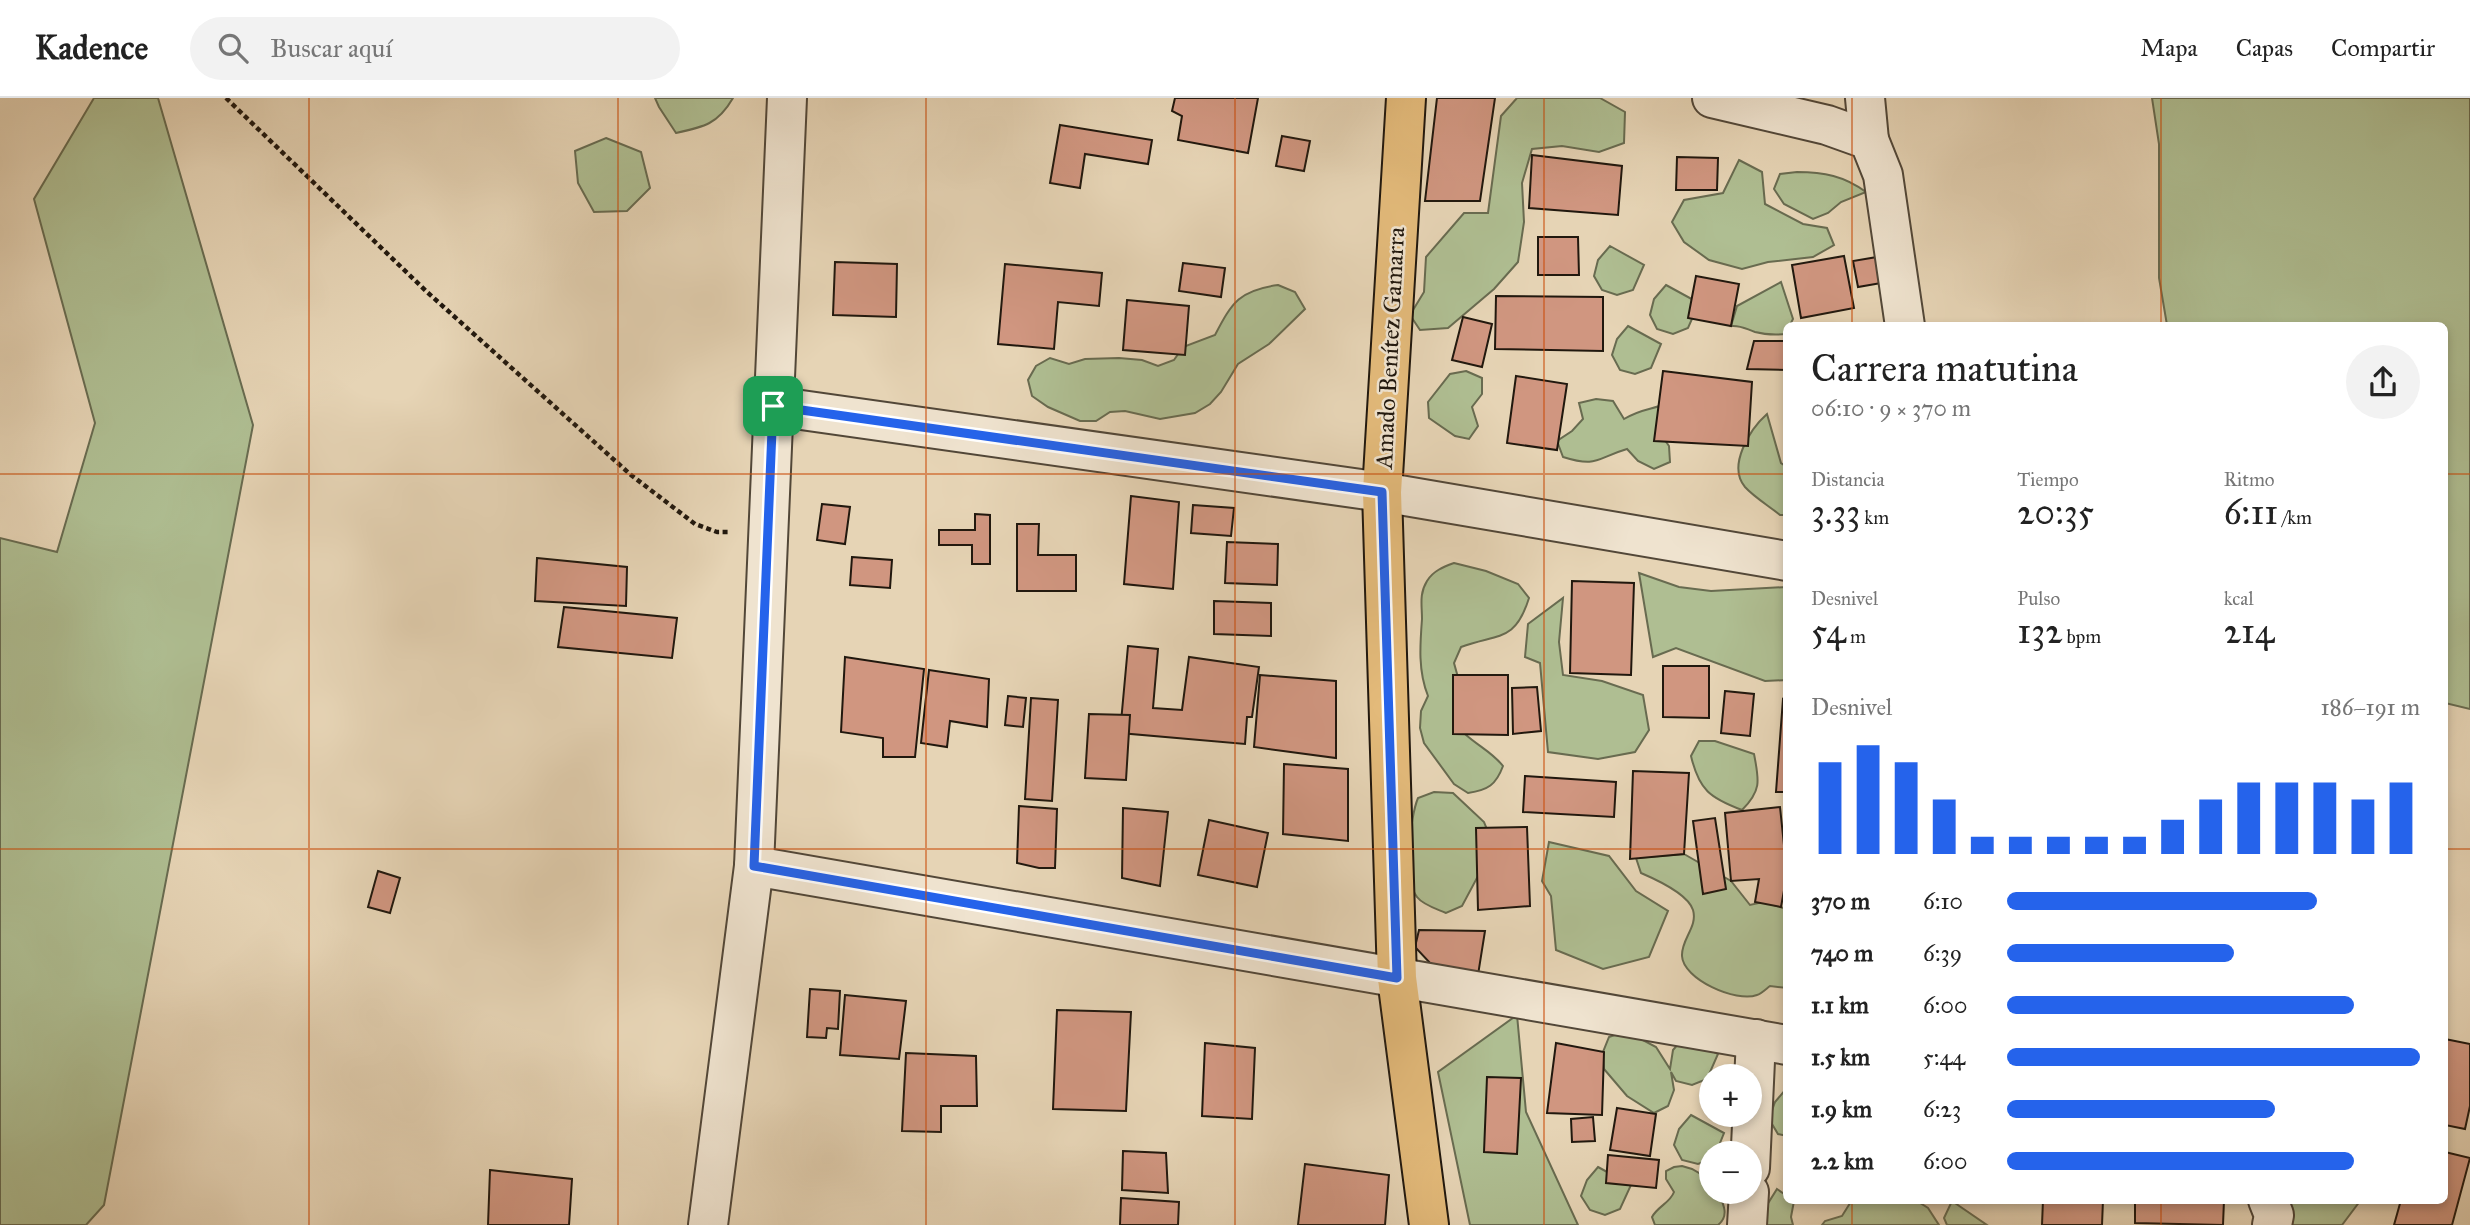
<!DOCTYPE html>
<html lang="es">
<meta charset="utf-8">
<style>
:root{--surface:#fff;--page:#f2f2f2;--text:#222;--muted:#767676;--line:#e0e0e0;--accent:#2563eb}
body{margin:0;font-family:"IM FELL Great Primer",serif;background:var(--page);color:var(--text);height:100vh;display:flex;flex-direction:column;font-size:26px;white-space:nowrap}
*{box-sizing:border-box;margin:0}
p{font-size:23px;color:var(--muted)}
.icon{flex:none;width:38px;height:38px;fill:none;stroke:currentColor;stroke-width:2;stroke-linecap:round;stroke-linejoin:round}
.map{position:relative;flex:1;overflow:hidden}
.sheet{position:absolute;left:1783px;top:224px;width:665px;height:882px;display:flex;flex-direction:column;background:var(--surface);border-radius:10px;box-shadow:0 4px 10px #0003}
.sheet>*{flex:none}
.controls{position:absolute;left:1699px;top:966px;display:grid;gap:14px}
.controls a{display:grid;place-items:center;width:63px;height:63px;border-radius:50%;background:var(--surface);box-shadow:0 4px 10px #0003;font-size:35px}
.pin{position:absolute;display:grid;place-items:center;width:60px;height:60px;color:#fff;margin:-30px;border-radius:14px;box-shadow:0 4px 10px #0006}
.round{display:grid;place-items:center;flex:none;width:74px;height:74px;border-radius:37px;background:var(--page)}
.headline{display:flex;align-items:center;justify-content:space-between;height:119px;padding:0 28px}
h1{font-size:38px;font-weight:600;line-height:52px}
.metrics{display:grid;grid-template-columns:repeat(3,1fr);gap:10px;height:119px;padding:7px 28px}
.metrics div{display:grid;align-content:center}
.metrics b{font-size:35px;font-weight:600}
.metrics small{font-size:19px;font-weight:400}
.metrics p{font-size:19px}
.chart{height:196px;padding:14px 28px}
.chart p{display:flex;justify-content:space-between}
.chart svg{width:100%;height:126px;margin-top:7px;stroke:var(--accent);stroke-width:6}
ul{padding:0 28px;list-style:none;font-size:23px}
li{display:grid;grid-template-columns:112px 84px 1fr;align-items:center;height:52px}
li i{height:18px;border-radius:9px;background:var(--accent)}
header{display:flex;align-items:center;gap:42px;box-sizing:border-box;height:98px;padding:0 35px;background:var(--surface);border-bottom:2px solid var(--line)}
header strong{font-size:33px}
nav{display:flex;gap:38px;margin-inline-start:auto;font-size:24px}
.search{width:490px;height:63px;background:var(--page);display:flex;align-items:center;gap:18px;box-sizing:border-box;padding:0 24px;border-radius:38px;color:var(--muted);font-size:26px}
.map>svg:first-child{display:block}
</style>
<header>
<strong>Kadence</strong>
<div class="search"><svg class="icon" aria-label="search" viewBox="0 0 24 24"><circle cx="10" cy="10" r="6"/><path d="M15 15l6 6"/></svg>Buscar aquí</div>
<nav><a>Mapa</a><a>Capas</a><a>Compartir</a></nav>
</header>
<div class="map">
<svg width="2470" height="1127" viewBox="0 0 2470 1127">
<rect width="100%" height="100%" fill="#e6d4b5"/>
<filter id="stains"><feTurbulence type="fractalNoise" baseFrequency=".00286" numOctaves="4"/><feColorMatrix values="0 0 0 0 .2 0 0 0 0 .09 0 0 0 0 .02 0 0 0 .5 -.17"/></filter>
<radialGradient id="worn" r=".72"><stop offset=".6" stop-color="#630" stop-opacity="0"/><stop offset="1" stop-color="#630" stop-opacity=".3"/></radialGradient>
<g fill="#afbe92" stroke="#686b50" stroke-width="2">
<polygon points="94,0 158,0 253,327 104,1107 86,1127 0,1127 0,440 57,454 95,325 34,101"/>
<path d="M655,0H733C718,26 704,29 676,35L659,9Z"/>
<polygon points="1517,0 1600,0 1625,14 1624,45 1599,54 1562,48 1532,51 1522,85 1524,124 1518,164 1494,191 1448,230 1420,232 1410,217 1424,194 1426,159 1464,115 1488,115 1501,18"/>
<polygon points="2152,0 2470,0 2470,611 2445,605 2445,228 2167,227 2159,180 2159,46"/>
<polygon points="606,40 641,54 650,90 627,113 594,114 578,85 575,53"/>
<polygon points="1739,62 1762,74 1765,106 1803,126 1827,130 1834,147 1813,159 1768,164 1742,171 1709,162 1684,144 1672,124 1684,102 1723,95"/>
<path d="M1797,74C1824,74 1844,78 1866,94L1841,104L1828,115L1813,121L1784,106L1774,91L1780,76Z"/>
<polygon points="1610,148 1644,167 1633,192 1617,197 1602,192 1594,178 1598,162"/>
<path d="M1781,184L1793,221L1790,227L1787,228V236C1776,237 1766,237 1755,234C1746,231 1741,227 1731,228L1737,208Z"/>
<path d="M1278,187L1295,194L1305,211L1269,246L1238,266L1221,294L1210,306L1195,315L1160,321L1125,313L1110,314L1096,323H1080L1048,309L1032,298L1028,282L1036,268L1050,260L1069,266L1085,261L1119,260L1142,262L1158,268L1174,262L1183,249L1215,237C1232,204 1240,192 1278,187Z"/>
<polygon points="1666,187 1699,205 1688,230 1673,236 1657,231 1650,217 1654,201"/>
<polygon points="1628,228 1661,246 1651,270 1635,276 1620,272 1612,257 1617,241"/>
<polygon points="1466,273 1482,280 1482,296 1472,309 1478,328 1469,341 1455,338 1429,320 1428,304 1450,276"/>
<path d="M1596,301L1613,303L1624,321C1642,310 1652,312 1671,304L1660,335L1669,348L1670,364L1654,371L1638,363L1627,351C1596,360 1598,370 1563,359L1557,343L1572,333L1583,321L1579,305Z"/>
<path d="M1767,316L1781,365L1787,369V417H1780C1769,408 1754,399 1745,389C1727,368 1750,331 1767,316Z"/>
<path d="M1454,465L1486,473L1518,486L1529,500C1515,545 1498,535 1461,549L1454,565L1459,583L1465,636C1478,648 1492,654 1503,668C1496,687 1488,692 1468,695L1454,686L1424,645L1420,630L1421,613L1428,598C1418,573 1420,547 1422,521C1422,507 1419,496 1427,483C1433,473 1443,469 1454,465Z"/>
<polygon points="1639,475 1679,489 1711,493 1787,489 1787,582 1765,583 1676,550 1653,559"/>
<polygon points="1563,500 1559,544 1563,577 1602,583 1643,597 1649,632 1635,654 1598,661 1548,654 1540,565 1525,559 1528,526"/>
<path d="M1699,643H1715L1754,656C1759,682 1762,692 1742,712C1710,700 1699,692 1691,658Z"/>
<path d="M1434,694L1453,695L1484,724L1491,741L1485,765L1462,808L1446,815C1437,811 1423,807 1417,799C1403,782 1410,719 1418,700Z"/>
<polygon points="1549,744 1609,758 1636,793 1668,813 1649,859 1603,871 1556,852 1551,798 1542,783"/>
<path d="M1684,756L1731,783L1750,807L1763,804L1787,811V890L1770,888C1766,891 1761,896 1757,897C1736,905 1683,881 1682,858C1681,841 1698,829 1693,812C1688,796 1655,781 1641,775L1636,760Z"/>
<polygon points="1517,917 1526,1014 1578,1127 1470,1127 1438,974"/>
<polygon points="1626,933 1656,949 1670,971 1673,952 1685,938 1718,956 1707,981 1692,987 1676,983 1671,974 1674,992 1668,1008 1654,1015 1627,998 1604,971 1603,954 1609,939"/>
<polygon points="1786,991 1787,992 1787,1038 1778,1036 1769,1021 1775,1004"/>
<polygon points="1691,1017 1724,1035 1716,1055 1712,1055 1711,1061 1698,1066 1682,1062 1674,1047 1679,1031"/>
<path d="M1682,1068L1692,1071L1711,1082L1712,1094H1718C1723,1105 1730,1118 1718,1127H1655L1652,1119C1658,1108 1670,1105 1674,1094L1666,1081V1073L1674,1069Z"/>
<polygon points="1598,1069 1631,1087 1620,1111 1605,1117 1590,1112 1581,1098 1587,1082"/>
<polygon points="1777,1091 1787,1098 1787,1102 1794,1103 1791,1119 1793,1127 1761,1127 1767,1107"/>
<polygon points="1852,1102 1917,1103 1928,1110 1939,1127 1822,1127 1825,1123 1842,1118"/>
<polygon points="1952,1103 1987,1127 1947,1127 1944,1120"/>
<polygon points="2283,1103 2360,1103 2342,1127 2292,1127"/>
</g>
<g fill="#d09680" stroke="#21180e" stroke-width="2">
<polygon points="1175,0 1258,0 1248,55 1178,42 1182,18 1172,13"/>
<polygon points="1437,0 1495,0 1480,103 1425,103"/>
<polygon points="1060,27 1152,42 1148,66 1085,56 1080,90 1050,85"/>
<polygon points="1282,38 1310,43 1304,73 1276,68"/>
<polygon points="1532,57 1622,68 1618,117 1529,110"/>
<polygon points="1677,59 1718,60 1717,92 1676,92"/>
<polygon points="1538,139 1578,139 1579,177 1538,177"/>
<polygon points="1844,158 1854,210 1801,220 1792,167"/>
<polygon points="1883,158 1887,184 1858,189 1853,163"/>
<polygon points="835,164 897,166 896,219 833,217"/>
<polygon points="1183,165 1225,170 1221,199 1179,193"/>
<polygon points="1005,166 1102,175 1099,208 1058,204 1054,251 998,246"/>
<polygon points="1696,178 1739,186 1731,228 1688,220"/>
<polygon points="1496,198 1603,199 1603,253 1495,251"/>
<polygon points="1127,202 1189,208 1185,257 1123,252"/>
<polygon points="1463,219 1492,226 1482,269 1452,262"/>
<polygon points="1754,243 1787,243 1787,272 1747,271"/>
<polygon points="1663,273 1752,284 1748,348 1654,343"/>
<polygon points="1516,278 1567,286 1557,352 1507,345"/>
<polygon points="1131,398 1179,404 1173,491 1124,486"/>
<polygon points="822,406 850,409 845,446 817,442"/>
<polygon points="1193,407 1234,410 1231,438 1191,435"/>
<polygon points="975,416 990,417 990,466 972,466 972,447 939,447 939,432 975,432"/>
<polygon points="1017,426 1039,426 1038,457 1076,457 1076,493 1017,493"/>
<polygon points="1227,444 1278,446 1277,487 1225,485"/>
<polygon points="852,459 892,462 890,490 850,487"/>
<polygon points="537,460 627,469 626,508 535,503"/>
<polygon points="1572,483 1634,485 1631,577 1570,575"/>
<polygon points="1214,503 1271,505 1271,538 1214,536"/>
<polygon points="564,509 677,520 672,560 558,549"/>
<polygon points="1128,548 1158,551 1153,610 1182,612 1189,559 1259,569 1252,619 1247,619 1245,646 1120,635"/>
<polygon points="845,559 924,571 915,659 883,659 883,640 841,634"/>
<polygon points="1663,568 1709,568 1709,620 1663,619"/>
<polygon points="929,572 989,581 987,629 950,623 947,649 921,645"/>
<polygon points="1260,577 1336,583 1336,660 1254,649"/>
<polygon points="1453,577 1508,577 1508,637 1453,636"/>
<polygon points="1537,589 1541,633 1513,636 1512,590"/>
<polygon points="1725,593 1754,596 1750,638 1721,635"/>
<polygon points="1008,598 1026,600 1023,629 1005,627"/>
<polygon points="1031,600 1058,602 1052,703 1025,701"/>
<polygon points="1783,601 1787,603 1787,694 1776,694"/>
<polygon points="1089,616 1130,617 1126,682 1085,680"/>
<polygon points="1284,666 1348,671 1348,743 1283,736"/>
<polygon points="1633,673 1689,675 1684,756 1630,761"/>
<polygon points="1525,678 1616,684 1614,719 1523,714"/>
<polygon points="1019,708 1057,711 1055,770 1039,770 1017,765"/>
<polygon points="1780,709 1787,776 1781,809 1755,804 1759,781 1731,783 1725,715"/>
<polygon points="1123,710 1168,714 1160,788 1122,780"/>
<polygon points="1715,720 1726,791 1703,796 1693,723"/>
<polygon points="1209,722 1268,735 1257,789 1198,777"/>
<polygon points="1527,729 1530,808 1478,812 1476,730"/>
<polygon points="378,773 400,780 390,815 368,809"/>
<polygon points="1419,832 1485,833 1478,877 1447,873 1430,865 1415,849"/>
<polygon points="810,891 840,893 838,931 827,930 826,940 807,939"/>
<polygon points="845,897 906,903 899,961 840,957"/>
<polygon points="1057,912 1131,914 1126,1013 1053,1011"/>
<polygon points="2445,941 2470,946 2470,1008 2465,1031 2445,1027"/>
<polygon points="1205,945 1255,950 1252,1021 1202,1018"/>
<polygon points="1556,945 1604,954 1602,1017 1547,1015"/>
<polygon points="906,955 976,958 977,1008 941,1008 941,1034 902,1033"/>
<polygon points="1487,979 1521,980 1517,1056 1484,1054"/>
<polygon points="1617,1010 1656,1016 1650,1058 1610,1052"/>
<polygon points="1593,1019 1595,1043 1572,1044 1571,1021"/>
<polygon points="1123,1053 1166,1055 1168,1095 1122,1092"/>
<polygon points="2445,1054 2470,1060 2452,1127 2394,1127 2401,1102 2445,1102"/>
<polygon points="1608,1057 1659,1062 1656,1090 1606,1085"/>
<polygon points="1305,1066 1389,1077 1385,1127 1298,1127"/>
<polygon points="490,1072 572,1081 569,1127 488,1127"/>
<polygon points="1121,1100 1179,1104 1178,1127 1120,1127"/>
<polygon points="2043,1102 2103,1102 2102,1127 2042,1127"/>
<polygon points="2135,1102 2224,1102 2223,1127 2135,1125"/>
</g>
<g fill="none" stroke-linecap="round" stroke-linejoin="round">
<g stroke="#524738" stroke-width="42">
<g id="minor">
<polyline points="1712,0 1827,27 1869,42 1883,77 1905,228"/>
<polyline points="1865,0 1869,42"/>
<polyline points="773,308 1382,394 1787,463"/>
<polyline points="754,768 1787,947"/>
<polyline points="1750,1070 1756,941"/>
<polyline points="2268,1102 2274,1117 2272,1127"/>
<polyline points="708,1127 754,768 787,0"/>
<polyline points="1747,1127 1749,1094"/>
</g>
</g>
<g stroke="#21180e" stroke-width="42">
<polyline id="major" points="1406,0 1382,394 1397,880 1429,1127"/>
</g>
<polyline stroke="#21180e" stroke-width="4.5" stroke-dasharray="5 3.5" stroke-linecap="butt" points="226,0 427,194 631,377 695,426 717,434 730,434"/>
<use href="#minor" stroke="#efe3cf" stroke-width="38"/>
<use href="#major" stroke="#e3ba7a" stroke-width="38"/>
</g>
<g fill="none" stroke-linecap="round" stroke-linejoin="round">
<g stroke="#fff" stroke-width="14">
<polygon id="route" points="773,308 1382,394 1397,880 754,768"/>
</g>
<use href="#route" stroke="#2563eb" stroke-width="9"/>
</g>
<path fill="none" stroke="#ca4f0c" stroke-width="2" stroke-opacity="0.55" d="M309,0V1127M618,0V1127M926,0V1127M1235,0V1127M1544,0V1127M1852,0V228M2161,0V228M0,376H1787M2445,376H2470M0,751H1787M2445,751H2470M1852,1102V1127M2161,1102V1127"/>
<g text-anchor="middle" stroke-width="5" stroke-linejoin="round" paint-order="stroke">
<g font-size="24" fill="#21180e" stroke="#efe3cf">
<text transform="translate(1390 250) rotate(-87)" y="8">Amado Benítez Gamarra</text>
</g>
</g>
<rect width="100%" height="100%" filter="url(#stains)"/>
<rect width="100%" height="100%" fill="url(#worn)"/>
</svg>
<div class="controls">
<a>+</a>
<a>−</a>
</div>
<div class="pin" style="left:773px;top:308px;background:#1e9e55"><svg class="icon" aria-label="arrive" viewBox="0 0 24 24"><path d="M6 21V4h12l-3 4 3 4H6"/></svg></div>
<section class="sheet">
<div class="headline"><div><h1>Carrera matutina</h1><p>06:10 · 9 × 370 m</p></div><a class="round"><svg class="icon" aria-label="share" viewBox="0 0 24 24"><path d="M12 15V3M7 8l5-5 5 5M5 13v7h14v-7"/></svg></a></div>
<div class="metrics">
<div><p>Distancia</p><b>3.33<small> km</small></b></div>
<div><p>Tiempo</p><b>20:35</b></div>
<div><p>Ritmo</p><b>6:11<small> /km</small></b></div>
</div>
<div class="metrics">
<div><p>Desnivel</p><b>54<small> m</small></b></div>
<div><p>Pulso</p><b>132<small> bpm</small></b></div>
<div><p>kcal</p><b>214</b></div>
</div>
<div class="chart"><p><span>Desnivel</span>186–191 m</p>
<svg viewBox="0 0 160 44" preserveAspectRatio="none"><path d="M5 44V12M15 44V6M25 44V12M35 44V25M45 44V38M55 44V38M65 44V38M75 44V38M85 44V38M95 44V32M105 44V25M115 44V19M125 44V19M135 44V19M145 44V25M155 44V19"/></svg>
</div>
<ul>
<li><b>370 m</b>6:10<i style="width:75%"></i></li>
<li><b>740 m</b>6:39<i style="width:55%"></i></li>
<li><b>1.1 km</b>6:00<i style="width:84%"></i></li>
<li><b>1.5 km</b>5:44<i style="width:100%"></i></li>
<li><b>1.9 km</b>6:23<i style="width:65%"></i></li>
<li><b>2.2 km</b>6:00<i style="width:84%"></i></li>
</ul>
</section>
</div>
